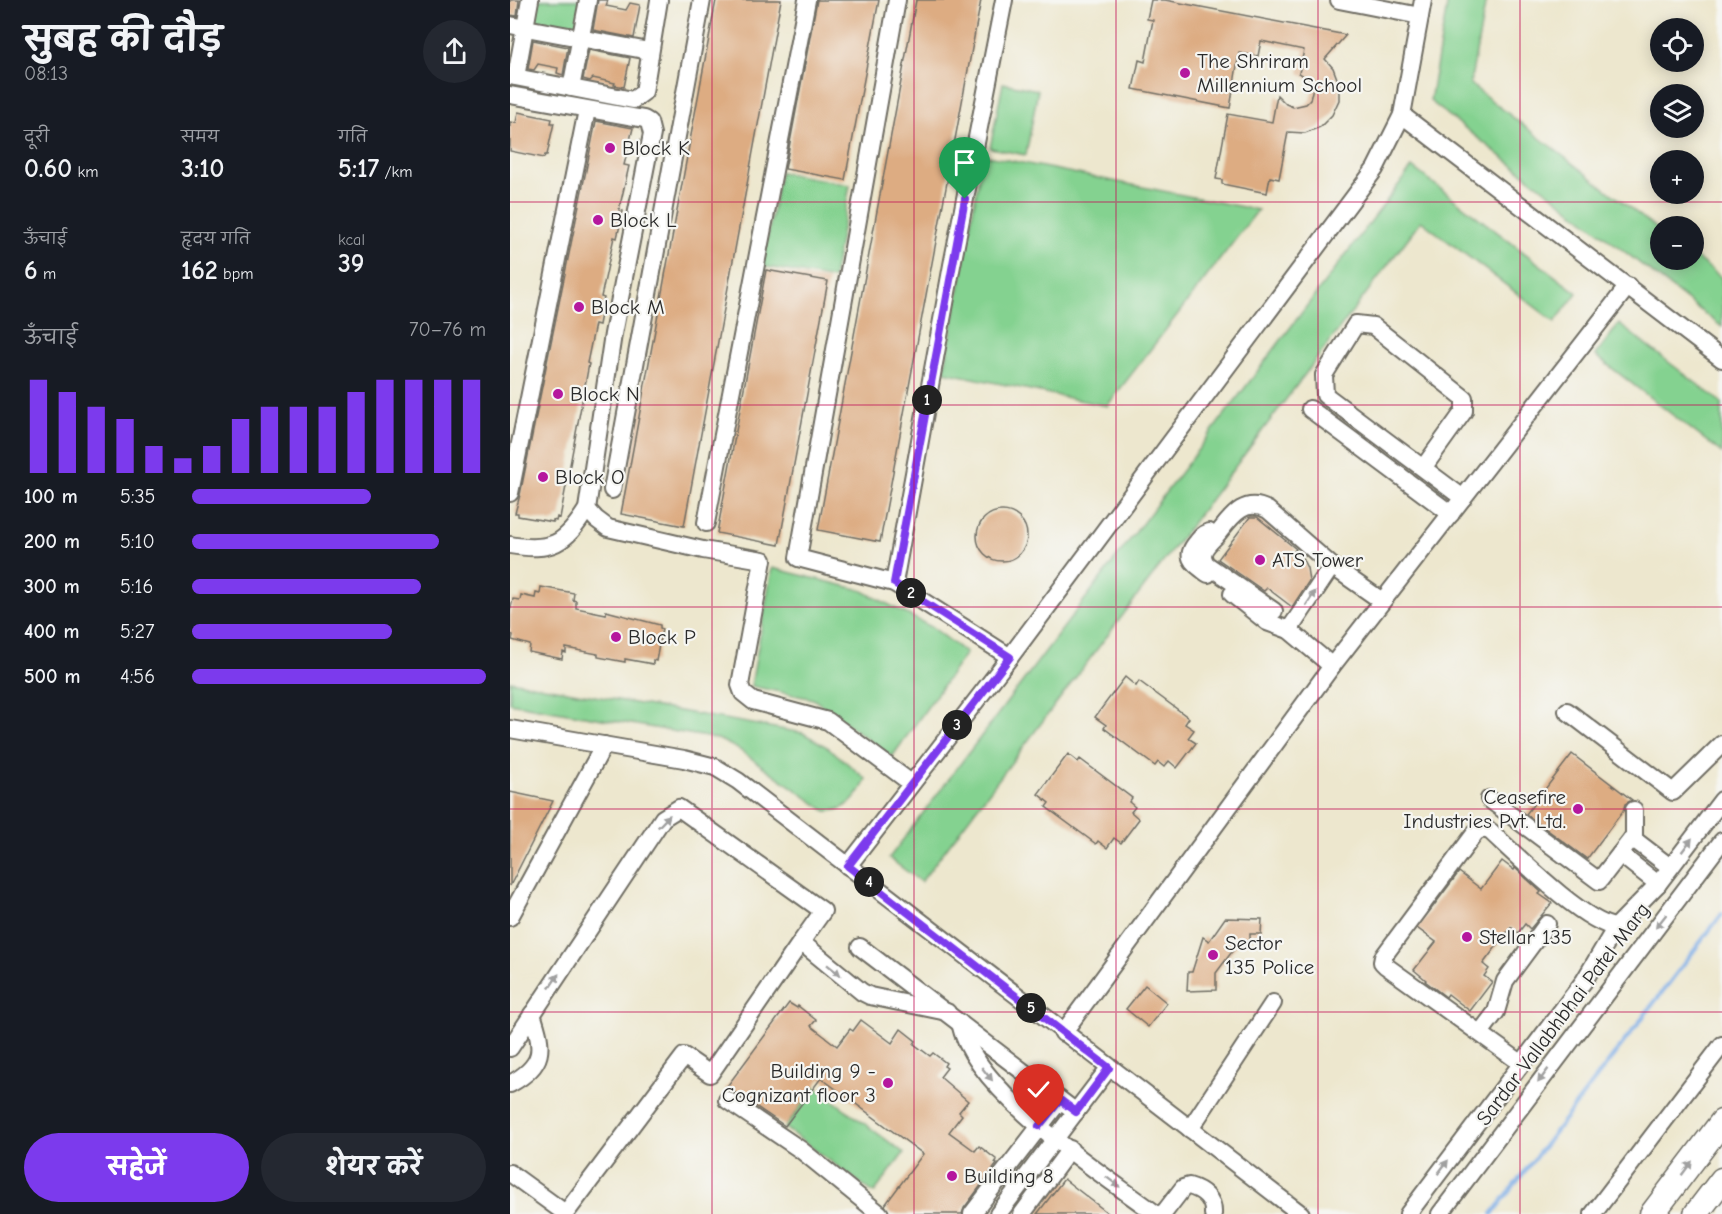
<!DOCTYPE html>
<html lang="hi">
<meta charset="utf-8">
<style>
:root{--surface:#171b24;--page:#242831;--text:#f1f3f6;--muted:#9ea1a6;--accent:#7c3aed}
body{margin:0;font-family:"Comic Neue","Playpen Sans Deva",sans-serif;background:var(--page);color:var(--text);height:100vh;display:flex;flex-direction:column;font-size:22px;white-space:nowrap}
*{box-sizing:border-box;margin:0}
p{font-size:20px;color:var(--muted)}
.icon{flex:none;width:33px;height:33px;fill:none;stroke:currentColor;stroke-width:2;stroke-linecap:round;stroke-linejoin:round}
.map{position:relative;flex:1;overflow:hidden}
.panel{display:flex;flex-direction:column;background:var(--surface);width:510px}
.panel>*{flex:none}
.fabs{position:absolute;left:1140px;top:18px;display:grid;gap:12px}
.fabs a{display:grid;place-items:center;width:54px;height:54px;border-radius:50%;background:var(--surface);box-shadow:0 3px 15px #0003;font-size:30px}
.pin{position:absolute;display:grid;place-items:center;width:51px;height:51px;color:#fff;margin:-62px -26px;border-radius:50% 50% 50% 0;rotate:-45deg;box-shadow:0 0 6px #0007}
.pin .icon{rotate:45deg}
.km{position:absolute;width:30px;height:30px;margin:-15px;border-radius:50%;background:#222;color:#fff;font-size:16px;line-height:30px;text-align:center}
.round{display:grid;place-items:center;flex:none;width:63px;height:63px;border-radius:32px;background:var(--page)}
.head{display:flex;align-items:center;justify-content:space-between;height:102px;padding:0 24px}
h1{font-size:33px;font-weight:700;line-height:45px}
.stats{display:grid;grid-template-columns:repeat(3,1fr);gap:9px;height:102px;padding:6px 24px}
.stats div{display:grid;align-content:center}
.stats b{font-size:26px;font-weight:700}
.stats small{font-size:16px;font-weight:400}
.stats p{font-size:16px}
.chart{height:168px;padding:12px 24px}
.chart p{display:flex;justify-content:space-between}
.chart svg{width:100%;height:108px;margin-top:6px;stroke:var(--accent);stroke-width:6}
.primary-button{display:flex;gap:12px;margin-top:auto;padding:12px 24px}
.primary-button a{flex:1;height:69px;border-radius:36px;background:var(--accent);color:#fff;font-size:24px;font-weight:700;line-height:69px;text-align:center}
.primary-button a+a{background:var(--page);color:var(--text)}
ul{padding:0 24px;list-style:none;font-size:20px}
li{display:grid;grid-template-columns:96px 72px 1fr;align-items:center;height:45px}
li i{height:15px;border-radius:8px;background:var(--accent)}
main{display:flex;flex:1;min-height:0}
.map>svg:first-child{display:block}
</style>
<main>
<section class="panel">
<div class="head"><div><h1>सुबह की दौड़</h1><p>08:13</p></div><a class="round"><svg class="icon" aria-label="share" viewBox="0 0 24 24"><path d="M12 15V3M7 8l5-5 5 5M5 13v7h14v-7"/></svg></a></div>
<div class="stats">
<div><p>दूरी</p><b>0.60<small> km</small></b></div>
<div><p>समय</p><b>3:10</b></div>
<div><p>गति</p><b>5:17<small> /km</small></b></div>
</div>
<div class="stats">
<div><p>ऊँचाई</p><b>6<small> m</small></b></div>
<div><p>हृदय गति</p><b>162<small> bpm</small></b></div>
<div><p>kcal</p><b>39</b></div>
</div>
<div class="chart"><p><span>ऊँचाई</span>70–76 m</p>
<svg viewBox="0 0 160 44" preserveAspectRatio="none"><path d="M5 44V6M15 44V11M25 44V17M35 44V22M45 44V33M55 44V38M65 44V33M75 44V22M85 44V17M95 44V17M105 44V17M115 44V11M125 44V6M135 44V6M145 44V6M155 44V6"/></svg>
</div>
<ul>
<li><b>100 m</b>5:35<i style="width:61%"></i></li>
<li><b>200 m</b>5:10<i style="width:84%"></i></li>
<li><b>300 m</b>5:16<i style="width:78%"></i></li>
<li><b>400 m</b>5:27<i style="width:68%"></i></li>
<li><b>500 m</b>4:56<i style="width:100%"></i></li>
</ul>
<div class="primary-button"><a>सहेजें</a><a>शेयर करें</a></div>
</section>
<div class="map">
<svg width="1212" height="1214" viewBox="0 0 1212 1214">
<rect width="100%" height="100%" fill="#f6f6f2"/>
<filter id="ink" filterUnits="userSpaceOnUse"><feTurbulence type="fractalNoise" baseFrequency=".0167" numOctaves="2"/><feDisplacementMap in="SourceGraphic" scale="12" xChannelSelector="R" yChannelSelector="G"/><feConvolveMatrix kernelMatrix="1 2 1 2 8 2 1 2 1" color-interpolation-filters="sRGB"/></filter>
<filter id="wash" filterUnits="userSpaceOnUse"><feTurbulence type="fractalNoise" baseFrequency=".008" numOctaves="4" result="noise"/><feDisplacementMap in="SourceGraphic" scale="24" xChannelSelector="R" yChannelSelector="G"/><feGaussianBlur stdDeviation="1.35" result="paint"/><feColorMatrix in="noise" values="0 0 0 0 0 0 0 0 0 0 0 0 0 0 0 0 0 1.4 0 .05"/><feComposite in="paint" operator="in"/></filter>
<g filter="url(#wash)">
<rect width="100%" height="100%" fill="#ede7ce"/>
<g fill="#84d290" stroke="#587e5e" stroke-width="1.5">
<polygon points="26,0 72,0 66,31 22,23"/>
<polygon points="938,0 976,0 960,84 1150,231 1150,260 1184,260 1184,256 1212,278 1212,327 920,101"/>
<polygon points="493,83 528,90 516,155 480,148"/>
<polygon points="473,155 748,210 597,406 434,372"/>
<polygon points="902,167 1067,293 1045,322 911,221 411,882 379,858"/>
<polygon points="270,172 340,185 323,279 252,266"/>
<polygon points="1109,324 1212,403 1212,453 1085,355"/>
<polygon points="262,568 351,590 423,628 456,653 382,757 303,699 241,686"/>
<path d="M0,681L293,733L319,748L356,779C349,797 336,812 316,811L228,749L208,739L0,703Z"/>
<polygon points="305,1087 394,1153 364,1193 275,1128"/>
</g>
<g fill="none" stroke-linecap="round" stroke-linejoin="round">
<polyline stroke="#7aace6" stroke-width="4" points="982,1214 1212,914"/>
</g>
<g id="blocks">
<g fill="#ddac82">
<polygon points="0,0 9,0 7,16 0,15"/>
<polygon points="88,0 98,0 96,6 116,10 120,3 130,5 124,38 83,30"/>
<polygon points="206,0 271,0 174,526 111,514"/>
<polygon points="307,0 369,0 335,180 275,169"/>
<polygon points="406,0 471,0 370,542 308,530"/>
<polygon points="641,0 655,0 836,35 815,59 823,68 829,84 829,100 822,115 810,127 795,133 778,132 769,179 760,177 757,193 712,184 712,180 706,179 718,114 762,122 767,95 776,104 783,107 796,104 800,100 803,87 800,80 789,73 794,50 751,41 748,56 729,53 720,108 623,89 629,60 635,62 643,20 637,19"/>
<polygon points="23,40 58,47 53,75 47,73 48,68 28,64 24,70 18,69"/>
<polygon points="79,50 120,58 114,87 104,85 105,83 83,78 80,81 73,79"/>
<polygon points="8,112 42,119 41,123 44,123 41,136 37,155 35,155 34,158 0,151 0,122 6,123"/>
<polygon points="86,121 123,128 114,165 119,166 109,210 113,211 110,225 107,238 104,237 91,297 94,298 89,325 85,324 77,363 79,364 50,518 47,517 46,521 43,520 43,522 8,516 8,513 5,513 10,495"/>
<polygon points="256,270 318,281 269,545 207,533"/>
<circle cx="492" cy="536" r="25"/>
<polygon points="740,517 747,517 786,549 784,551 792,558 797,568 799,581 782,607 757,588 754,591 708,559"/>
<polygon points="31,587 64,593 63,600 66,601 66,608 96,614 96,611 150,625 150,628 152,629 146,661 143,660 143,664 115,659 115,662 88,657 88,654 56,648 56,653 53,652 52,659 19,652 20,645 2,640 3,635 0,634 0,611 3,599 10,600 11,595 25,598 26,593 30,594"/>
<polygon points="615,677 626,686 629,681 679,718 675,724 684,730 678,738 686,743 667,768 659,761 654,767 648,762 645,766 594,728 596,725 585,717"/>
<polygon points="558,754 568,762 570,759 622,798 619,802 625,807 621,812 629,819 611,843 604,838 597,848 588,841 586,844 536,807 539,803 528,794"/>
<polygon points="1062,754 1122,800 1115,804 1113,811 1077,859 1016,814"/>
<polygon points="0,792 43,801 0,886"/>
<polygon points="992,861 1004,870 1005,868 1031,892 1029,894 1042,903 1020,929 1015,924 1008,933 1001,927 973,964 979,969 974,976 982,982 960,1011 938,994 936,997 915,981 916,980 904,970 926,942 907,928 949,872 971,889"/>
<polygon points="715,918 752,919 751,934 740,934 740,942 730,941 706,973 706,990 677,991 678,972 682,972 693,937 699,941"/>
<polygon points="635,985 657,1003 638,1027 616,1009"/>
<polygon points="279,1003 287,1008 288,1006 306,1020 301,1026 327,1046 340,1029 343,1031 351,1020 382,1043 391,1029 406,1041 404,1044 420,1056 423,1053 436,1063 434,1066 437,1068 430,1077 458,1101 449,1112 452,1115 439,1132 465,1151 469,1146 487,1160 485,1163 487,1164 454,1208 452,1214 380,1214 375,1205 413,1154 311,1078 275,1126 223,1091 215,1089"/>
<polygon points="554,1179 599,1214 527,1214"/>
</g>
</g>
</g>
<g filter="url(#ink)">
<use href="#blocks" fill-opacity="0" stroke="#6f6d64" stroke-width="1.5"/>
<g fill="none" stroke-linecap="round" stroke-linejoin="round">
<g stroke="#6f6d64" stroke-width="20">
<g id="minor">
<polyline points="387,0 288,558 384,583 500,657"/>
<polyline points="829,0 910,16"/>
<polyline points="0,25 139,51"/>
<polyline points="0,76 123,100 134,92 149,0"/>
<polyline points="6,77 20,0"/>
<polyline points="61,88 78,0"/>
<path d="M0,95L134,119L139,122L142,134L103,334L77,509C55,544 42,552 0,545"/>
<polyline points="892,115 1212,359"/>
<polyline points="800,409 941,514"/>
<polyline points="913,468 954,411 954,398 863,326 846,324 814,375 815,395 953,498"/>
<polyline points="102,490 192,0"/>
<polyline points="0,493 77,110"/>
<polyline points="77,509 86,519 98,528 193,550 253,560 230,685 233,693 243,701 318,721 401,783"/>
<polyline points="196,523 297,0"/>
<path d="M698,574C684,563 673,558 687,542C691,537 693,534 699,532"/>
<polyline points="384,583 442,265 494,0"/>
<polyline points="722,594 757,622 779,630 822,666"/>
<path d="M764,611L696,564C694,560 693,559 693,555C693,548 701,541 706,536C720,519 733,496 758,510L822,566L872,601"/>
<polyline points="779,630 822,566"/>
<polyline points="1057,711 1163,792 1212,744"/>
<polyline points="0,729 174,759 205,767 228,781 791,1214"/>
<polyline points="979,799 1089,881 1124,836 1124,810"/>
<polyline points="1122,838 1160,867"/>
<polyline points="1110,854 1148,884"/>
<polyline points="338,866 500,657 865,169 892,115 913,0"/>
<polyline points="0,917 94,745"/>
<polyline points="350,947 566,1112"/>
<path d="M450,1023C464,1092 591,1173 646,1214"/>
<polyline points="553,1033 822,666 1118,286"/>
<polyline points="970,1033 986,1012 995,981 1037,924"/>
<polyline points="0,1048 153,818 169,808 313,911 291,942 352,992 360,996 437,1012"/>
<path d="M1011,1063L876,966L872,962L873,957L966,832L972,829L980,831C1005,854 1075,924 1106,927"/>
<path d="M0,1084C35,1065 34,1049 22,1014"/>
<polyline points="217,1100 291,1150 370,1214"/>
<polyline points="680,1129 763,1003"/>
<polyline points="0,1173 55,1213"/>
<polyline points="55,1214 174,1056 200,1074 291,942"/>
<polyline points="462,1214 550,1100"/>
<polyline points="488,1214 599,1068"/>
<polyline points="512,1214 560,1149"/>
<path d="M653,1214L673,1188L679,1186C693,1190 704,1199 703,1214"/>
<polyline points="898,1214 1074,981 1106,927 1148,884 1212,800"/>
<polyline points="930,1214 1212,841"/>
<polyline points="1083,1214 1212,1045"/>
</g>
</g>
<g stroke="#6f6d64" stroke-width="27">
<g id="highway">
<polyline points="1142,1214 1212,1122"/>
<polyline points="1186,1214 1212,1180"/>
</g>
</g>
<use href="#minor" stroke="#fff" stroke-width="16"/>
<use href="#highway" stroke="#fff" stroke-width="24"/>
</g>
<defs><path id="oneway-solid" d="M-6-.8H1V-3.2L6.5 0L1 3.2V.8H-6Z" transform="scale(1.5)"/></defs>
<g fill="#a0a0a0">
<use href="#oneway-solid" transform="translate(801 598) rotate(-56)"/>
<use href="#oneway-solid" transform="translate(154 821) rotate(-46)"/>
<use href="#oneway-solid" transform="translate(1177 845) rotate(-53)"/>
<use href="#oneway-solid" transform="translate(1151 921) rotate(128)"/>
<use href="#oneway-solid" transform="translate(324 970) rotate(39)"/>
<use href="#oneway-solid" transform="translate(44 981) rotate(-56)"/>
<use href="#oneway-solid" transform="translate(477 1074) rotate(51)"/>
<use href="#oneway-solid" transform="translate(1033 1076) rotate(127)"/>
<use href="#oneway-solid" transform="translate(933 1167) rotate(-53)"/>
<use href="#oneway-solid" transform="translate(1177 1168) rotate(-53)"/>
<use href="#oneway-solid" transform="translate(603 1182) rotate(37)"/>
</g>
</g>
<g fill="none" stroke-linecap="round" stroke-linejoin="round" filter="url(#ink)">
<g stroke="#fff" stroke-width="12">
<polyline id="route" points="455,199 384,583 500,657 338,866 599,1068 566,1112 550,1100 529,1126"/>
</g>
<use href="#route" stroke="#7c3aed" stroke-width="8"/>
</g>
<path fill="none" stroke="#c2185b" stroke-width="1.5" stroke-opacity="0.55" d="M202,0V1214M404,0V1214M606,0V1214M808,0V1214M1010,0V1214M0,202H1212M0,405H1212M0,607H1212M0,809H1212M0,1012H1212"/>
<g fill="#b5179e" stroke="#f6f6f2" stroke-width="2">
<circle cx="675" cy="73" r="6"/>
<circle cx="100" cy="148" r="6"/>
<circle cx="88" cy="220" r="6"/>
<circle cx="69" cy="307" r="6"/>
<circle cx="48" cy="394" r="6"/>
<circle cx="33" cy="477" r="6"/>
<circle cx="750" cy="560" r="6"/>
<circle cx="106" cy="637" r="6"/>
<circle cx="1068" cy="809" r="6"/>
<circle cx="957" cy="937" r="6"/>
<circle cx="703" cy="955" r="6"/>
<circle cx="378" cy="1083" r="6"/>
<circle cx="442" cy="1176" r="6"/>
</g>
<g text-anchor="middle" stroke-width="4.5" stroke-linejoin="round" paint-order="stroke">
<g font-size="21" fill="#2b2b2b" stroke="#f6f6f2" text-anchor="start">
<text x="687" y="68">The Shriram<tspan x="687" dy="24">Millennium School</tspan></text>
<text x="112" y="155">Block K</text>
<text x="100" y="227">Block L</text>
<text x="81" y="314">Block M</text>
<text x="60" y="401">Block N</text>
<text x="45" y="484">Block O</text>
<text x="762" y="567">ATS Tower</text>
<text x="118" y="644">Block P</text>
<text x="1056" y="804" text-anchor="end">Ceasefire<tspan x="1056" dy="24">Industries Pvt. Ltd.</tspan></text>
<text x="969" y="944">Stellar 135</text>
<text x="715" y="950">Sector<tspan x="715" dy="24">135 Police</tspan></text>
<text x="366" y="1078" text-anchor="end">Building 9 -<tspan x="366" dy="24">Cognizant floor 3</tspan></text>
<text x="454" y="1183">Building 8</text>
</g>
<g font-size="21" fill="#2b2b2b" stroke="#f6f6f2">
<text transform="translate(1053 1014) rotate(-53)" y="7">Sardar Vallabhbhai Patel Marg</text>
</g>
</g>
</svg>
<div class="fabs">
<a><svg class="icon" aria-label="locate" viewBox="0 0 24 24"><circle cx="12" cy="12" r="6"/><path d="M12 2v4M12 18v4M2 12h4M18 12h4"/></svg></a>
<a><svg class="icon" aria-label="layers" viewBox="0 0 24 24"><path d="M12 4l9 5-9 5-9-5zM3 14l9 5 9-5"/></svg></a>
<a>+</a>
<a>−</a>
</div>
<div class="pin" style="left:455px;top:199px;background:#1e9e55"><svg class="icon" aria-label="arrive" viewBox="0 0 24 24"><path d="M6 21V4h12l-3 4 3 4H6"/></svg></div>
<div class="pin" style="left:529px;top:1126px;background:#d93025"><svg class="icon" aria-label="check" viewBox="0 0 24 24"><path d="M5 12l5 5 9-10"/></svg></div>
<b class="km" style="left:417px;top:400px">1</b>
<b class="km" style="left:401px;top:593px">2</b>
<b class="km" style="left:447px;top:725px">3</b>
<b class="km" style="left:359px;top:882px">4</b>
<b class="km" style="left:521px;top:1008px">5</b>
</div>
</main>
